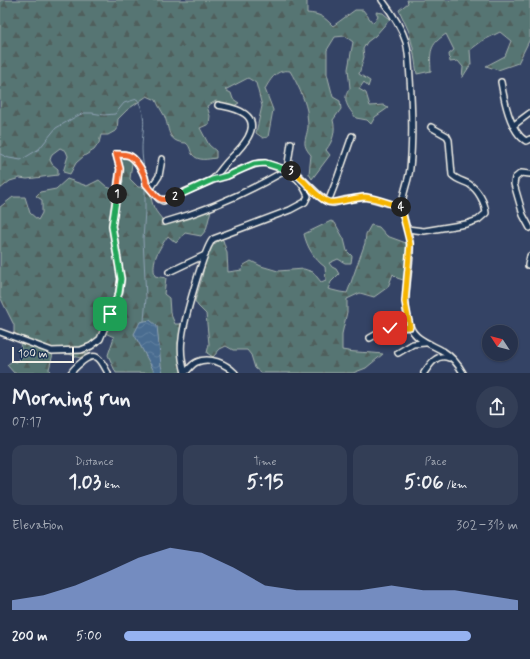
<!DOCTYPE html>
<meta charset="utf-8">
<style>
:root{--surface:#27324c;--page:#333e56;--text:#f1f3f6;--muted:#a4aab5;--line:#434d64;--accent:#95b2f1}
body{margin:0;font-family:Mynerve,sans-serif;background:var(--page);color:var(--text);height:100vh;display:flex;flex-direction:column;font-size:15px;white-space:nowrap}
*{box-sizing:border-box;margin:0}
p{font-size:13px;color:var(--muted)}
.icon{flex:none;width:22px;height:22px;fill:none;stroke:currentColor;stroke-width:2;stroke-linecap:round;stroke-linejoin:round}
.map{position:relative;height:373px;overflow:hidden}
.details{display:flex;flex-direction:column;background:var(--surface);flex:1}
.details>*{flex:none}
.needle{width:26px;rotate:306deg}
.controls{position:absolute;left:482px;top:325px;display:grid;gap:8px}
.controls a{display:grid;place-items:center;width:36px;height:36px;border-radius:50%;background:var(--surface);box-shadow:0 1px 3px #0004,0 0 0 1px var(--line);font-size:20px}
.scale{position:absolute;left:12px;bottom:10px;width:62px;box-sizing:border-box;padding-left:4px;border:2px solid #f4f1e8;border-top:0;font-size:11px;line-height:14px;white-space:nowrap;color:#f4f1e8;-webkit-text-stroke:3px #1d3557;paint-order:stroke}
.pin{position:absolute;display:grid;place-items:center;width:34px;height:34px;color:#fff;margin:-17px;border-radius:8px;box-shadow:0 2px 6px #0006}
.km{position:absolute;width:20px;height:20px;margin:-10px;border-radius:50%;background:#222;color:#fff;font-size:11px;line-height:20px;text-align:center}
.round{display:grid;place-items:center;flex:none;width:42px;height:42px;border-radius:21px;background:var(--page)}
.summary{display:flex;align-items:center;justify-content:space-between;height:68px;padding:0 12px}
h1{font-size:22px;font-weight:700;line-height:30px}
.stats{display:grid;grid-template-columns:repeat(3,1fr);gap:6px;height:68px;padding:4px 12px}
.stats div{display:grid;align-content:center;border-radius:10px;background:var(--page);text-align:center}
.stats b{font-size:20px;font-weight:700}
.stats small{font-size:11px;font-weight:400}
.stats p{font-size:11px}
.chart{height:112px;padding:8px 12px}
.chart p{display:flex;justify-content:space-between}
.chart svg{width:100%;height:72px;margin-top:4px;fill:var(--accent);opacity:.7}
ul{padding:0 12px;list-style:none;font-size:13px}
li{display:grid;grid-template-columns:64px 48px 1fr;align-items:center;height:30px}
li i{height:10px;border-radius:5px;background:var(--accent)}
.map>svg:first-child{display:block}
</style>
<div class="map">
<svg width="530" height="373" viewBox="0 0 530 373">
<defs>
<pattern id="forest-firs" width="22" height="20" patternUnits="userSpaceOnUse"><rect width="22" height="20" fill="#577573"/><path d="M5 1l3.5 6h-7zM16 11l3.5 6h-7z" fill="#505e5c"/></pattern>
<pattern id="water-waves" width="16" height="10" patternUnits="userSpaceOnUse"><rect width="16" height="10" fill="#486c90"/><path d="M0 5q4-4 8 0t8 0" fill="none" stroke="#6381a0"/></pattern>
</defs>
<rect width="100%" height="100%" fill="#344365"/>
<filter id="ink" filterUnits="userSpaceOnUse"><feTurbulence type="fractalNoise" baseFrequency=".025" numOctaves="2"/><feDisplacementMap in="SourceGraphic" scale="8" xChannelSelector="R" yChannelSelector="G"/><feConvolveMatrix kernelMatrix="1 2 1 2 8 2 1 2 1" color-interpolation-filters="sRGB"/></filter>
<g filter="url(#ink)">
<g fill="url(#forest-firs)" stroke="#a6b3ae">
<path d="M0,0H307V13C321,14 324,17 333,26L355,10H363L373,23L378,16L376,12L383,13L390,19L375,36L367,42L363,49L364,57L359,74L370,81L368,87L364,82L359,89L366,93L370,106L383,105L388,108L375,117L371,124L367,120L356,118C348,107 341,100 350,88L348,69L353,42L345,36L335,37L327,50V74L333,97L340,101L341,109L333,120C336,131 333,141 326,150L330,155L312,179L309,174L311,155C300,143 307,139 308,126C308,122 307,116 307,111C304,97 297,83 290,71C277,69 271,78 265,89L273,110L268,137L263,138L256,133L262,106L256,83L248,78L225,90L231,93L233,99L239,103L234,106L216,101L207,106L210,116L209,124L200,128L209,145L216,151V158C208,159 198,162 192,154C190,150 190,146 186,143C166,142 170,128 164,115C161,110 158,105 156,100L147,96L127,110L118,119L117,130L108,135H101L99,143L94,150L84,156L76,163L70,174L63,172L68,156L66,151L60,148L52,154L50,160L52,164L58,169V175L27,179L20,178L10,181L0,189Z"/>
<path d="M407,0H530V39L518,63L498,70L486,66L505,56L511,41L500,32L482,41L470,50L471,64L462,78L463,67L458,61L450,62L449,54L454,50L446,34C429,45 430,52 431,71L417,74L413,48L409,32L399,10L408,3Z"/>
<path d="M127,157L132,163L130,179L138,187L151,188C151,203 152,207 162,219L161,226L211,210L206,230L201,236L185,233L176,243L168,236C159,249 151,260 155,276L166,278L164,294L169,298L170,312L175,324H182L178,343L183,373H116L108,355L114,337L105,333L99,345L80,358L69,354H53L49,369L50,373H14L7,365L12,361L17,362L22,356L20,343L14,332V325L0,297V207L13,197H25L30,213L38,220L42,213V200L36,196L40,192L56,189L67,179L87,186L99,180L107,187L113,189L123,182L119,160Z"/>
<path d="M331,221L335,223L344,239L347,251L352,256L351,263H345L338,259L329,263L332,267L336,269L339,274L331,282L328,289L340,292L347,293L349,288L365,243L366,234L371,225L379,227L387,236L406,243L407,255L403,280L397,278L393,274L388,287L374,297L360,293L347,299V312L342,334V350C355,353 369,352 383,354L366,368L353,373H261L255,368L251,355L247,350H233L226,346L220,349L213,357L207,353L209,344L206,314L198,306L195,301L202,278L205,259L210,248L220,239L223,240L227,253L228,272L242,270L244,265L251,261L261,266L278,271L304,269L313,272L321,282L326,280L325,267C314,259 307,247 304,234Z"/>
</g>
<polygon fill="url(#water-waves)" stroke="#8da1b3" points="150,320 157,326 161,365 163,373 155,373 134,334 140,322"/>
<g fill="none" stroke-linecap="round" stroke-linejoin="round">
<g stroke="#8da1b3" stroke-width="1">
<path d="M0,154L9,158L21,160L39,149L56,128L77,116L84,113H92L104,115L115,114L124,103L137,99C148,117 142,130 142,149C142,156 143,162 144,169"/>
<polyline points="144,321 146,298 143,239 145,211 145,186"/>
</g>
<g stroke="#f4f1e8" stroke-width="8">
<g id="minor">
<path d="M382,0C392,13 401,26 406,42C409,53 409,66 410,78C412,107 413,138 410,168C409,181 402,193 402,207C402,219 410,232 410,245C411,272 400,299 410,326C415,340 431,344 443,351C451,356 458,364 463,373"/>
<path d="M501,82C504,99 510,132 526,141L530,139"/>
<polyline points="514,125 530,113"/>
<polyline points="287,170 291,143"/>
<polyline points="530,174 521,173 515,178 514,184 523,215 530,228"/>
<path d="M213,179C219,173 223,166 229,160C239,150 263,127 245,114C237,108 227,107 218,105"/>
<polyline points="151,188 159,176 162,159"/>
<polyline points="328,202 337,179 352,136"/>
<path d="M165,222C206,211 244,194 281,173C294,170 304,186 308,196L305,202L290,210L213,239C204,248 183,324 182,339C180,351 182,362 185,373"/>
<path d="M407,229L424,231L466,224L478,220L486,213C485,202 478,190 469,184C463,181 457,180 452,175L449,140L447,136L431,127"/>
<polyline points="528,265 530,256"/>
<polyline points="169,272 205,255"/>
<path d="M0,332L52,351L81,350L91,346L100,339L119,293L121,279L112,226L120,169L116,154C121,154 126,154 130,156C137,160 146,175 146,184L159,199L163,201L213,180L227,176L244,168L259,163H265L297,174L319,195L328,202L334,203L344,200L366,197L402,207"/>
<polyline points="370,338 386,329 410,327"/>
<polyline points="398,353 413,344 425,343"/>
<path d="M71,373C74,368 78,365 83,361C98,350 101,361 108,373"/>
<path d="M185,373C189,369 192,364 197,362C210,356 226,364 235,373"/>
<path d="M424,373C430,364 437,353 449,358"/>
</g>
</g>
<use href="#minor" stroke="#1d3557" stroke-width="5"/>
</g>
</g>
<g fill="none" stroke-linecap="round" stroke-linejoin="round" filter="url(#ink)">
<g stroke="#fff" stroke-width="8">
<polyline id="split-1" points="110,314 119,293 121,279 112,226 117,194"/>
</g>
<g stroke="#fff" stroke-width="8">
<path id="split-2" d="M117,194L120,169L116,154C121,154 126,154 130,156C137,160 146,175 146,184C157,196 158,204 175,197"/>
</g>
<g stroke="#fff" stroke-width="8">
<polyline id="split-3" points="175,197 212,180 227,176 254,164 265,163 291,171"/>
</g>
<g stroke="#fff" stroke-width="8">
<path id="split-4" d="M291,171C305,178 315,198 329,202C335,204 356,197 365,197C377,198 390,204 401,207"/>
</g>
<g stroke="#fff" stroke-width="8">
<polyline id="split-5" points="390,328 410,327 405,302 410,244 401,207"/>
</g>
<use href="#split-1" stroke="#22a559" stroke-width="5"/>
<use href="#split-2" stroke="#f0652b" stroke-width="5"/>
<use href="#split-3" stroke="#22a559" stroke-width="5"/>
<use href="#split-4" stroke="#f5b400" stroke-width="5"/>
<use href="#split-5" stroke="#f5b400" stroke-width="5"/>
</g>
</svg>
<div class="controls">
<a><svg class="needle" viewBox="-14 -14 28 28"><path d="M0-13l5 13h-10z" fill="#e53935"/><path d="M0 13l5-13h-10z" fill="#a4aab5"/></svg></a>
</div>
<div class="scale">100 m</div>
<div class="pin" style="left:110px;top:314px;background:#1e9e55"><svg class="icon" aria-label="arrive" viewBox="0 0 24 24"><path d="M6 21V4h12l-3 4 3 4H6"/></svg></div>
<div class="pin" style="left:390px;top:328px;background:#d93025"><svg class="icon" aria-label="check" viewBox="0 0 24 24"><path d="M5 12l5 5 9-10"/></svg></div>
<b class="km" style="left:117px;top:194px">1</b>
<b class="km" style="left:175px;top:197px">2</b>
<b class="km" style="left:291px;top:171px">3</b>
<b class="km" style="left:401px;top:207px">4</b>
</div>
<section class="details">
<div class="summary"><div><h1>Morning run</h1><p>07:17</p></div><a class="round"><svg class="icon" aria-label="share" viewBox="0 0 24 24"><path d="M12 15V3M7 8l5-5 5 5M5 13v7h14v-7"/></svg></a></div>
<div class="stats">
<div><p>Distance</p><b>1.03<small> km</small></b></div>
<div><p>Time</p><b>5:15</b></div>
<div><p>Pace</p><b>5:06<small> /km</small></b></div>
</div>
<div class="chart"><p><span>Elevation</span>302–313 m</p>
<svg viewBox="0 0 160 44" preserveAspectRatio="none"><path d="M0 44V38L10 35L20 29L30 21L40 12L50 6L60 9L70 18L80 29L90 32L100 32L110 32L120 29L130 32L140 32L150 35L160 38V44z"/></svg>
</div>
<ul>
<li><b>200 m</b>5:00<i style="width:88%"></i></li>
</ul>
</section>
